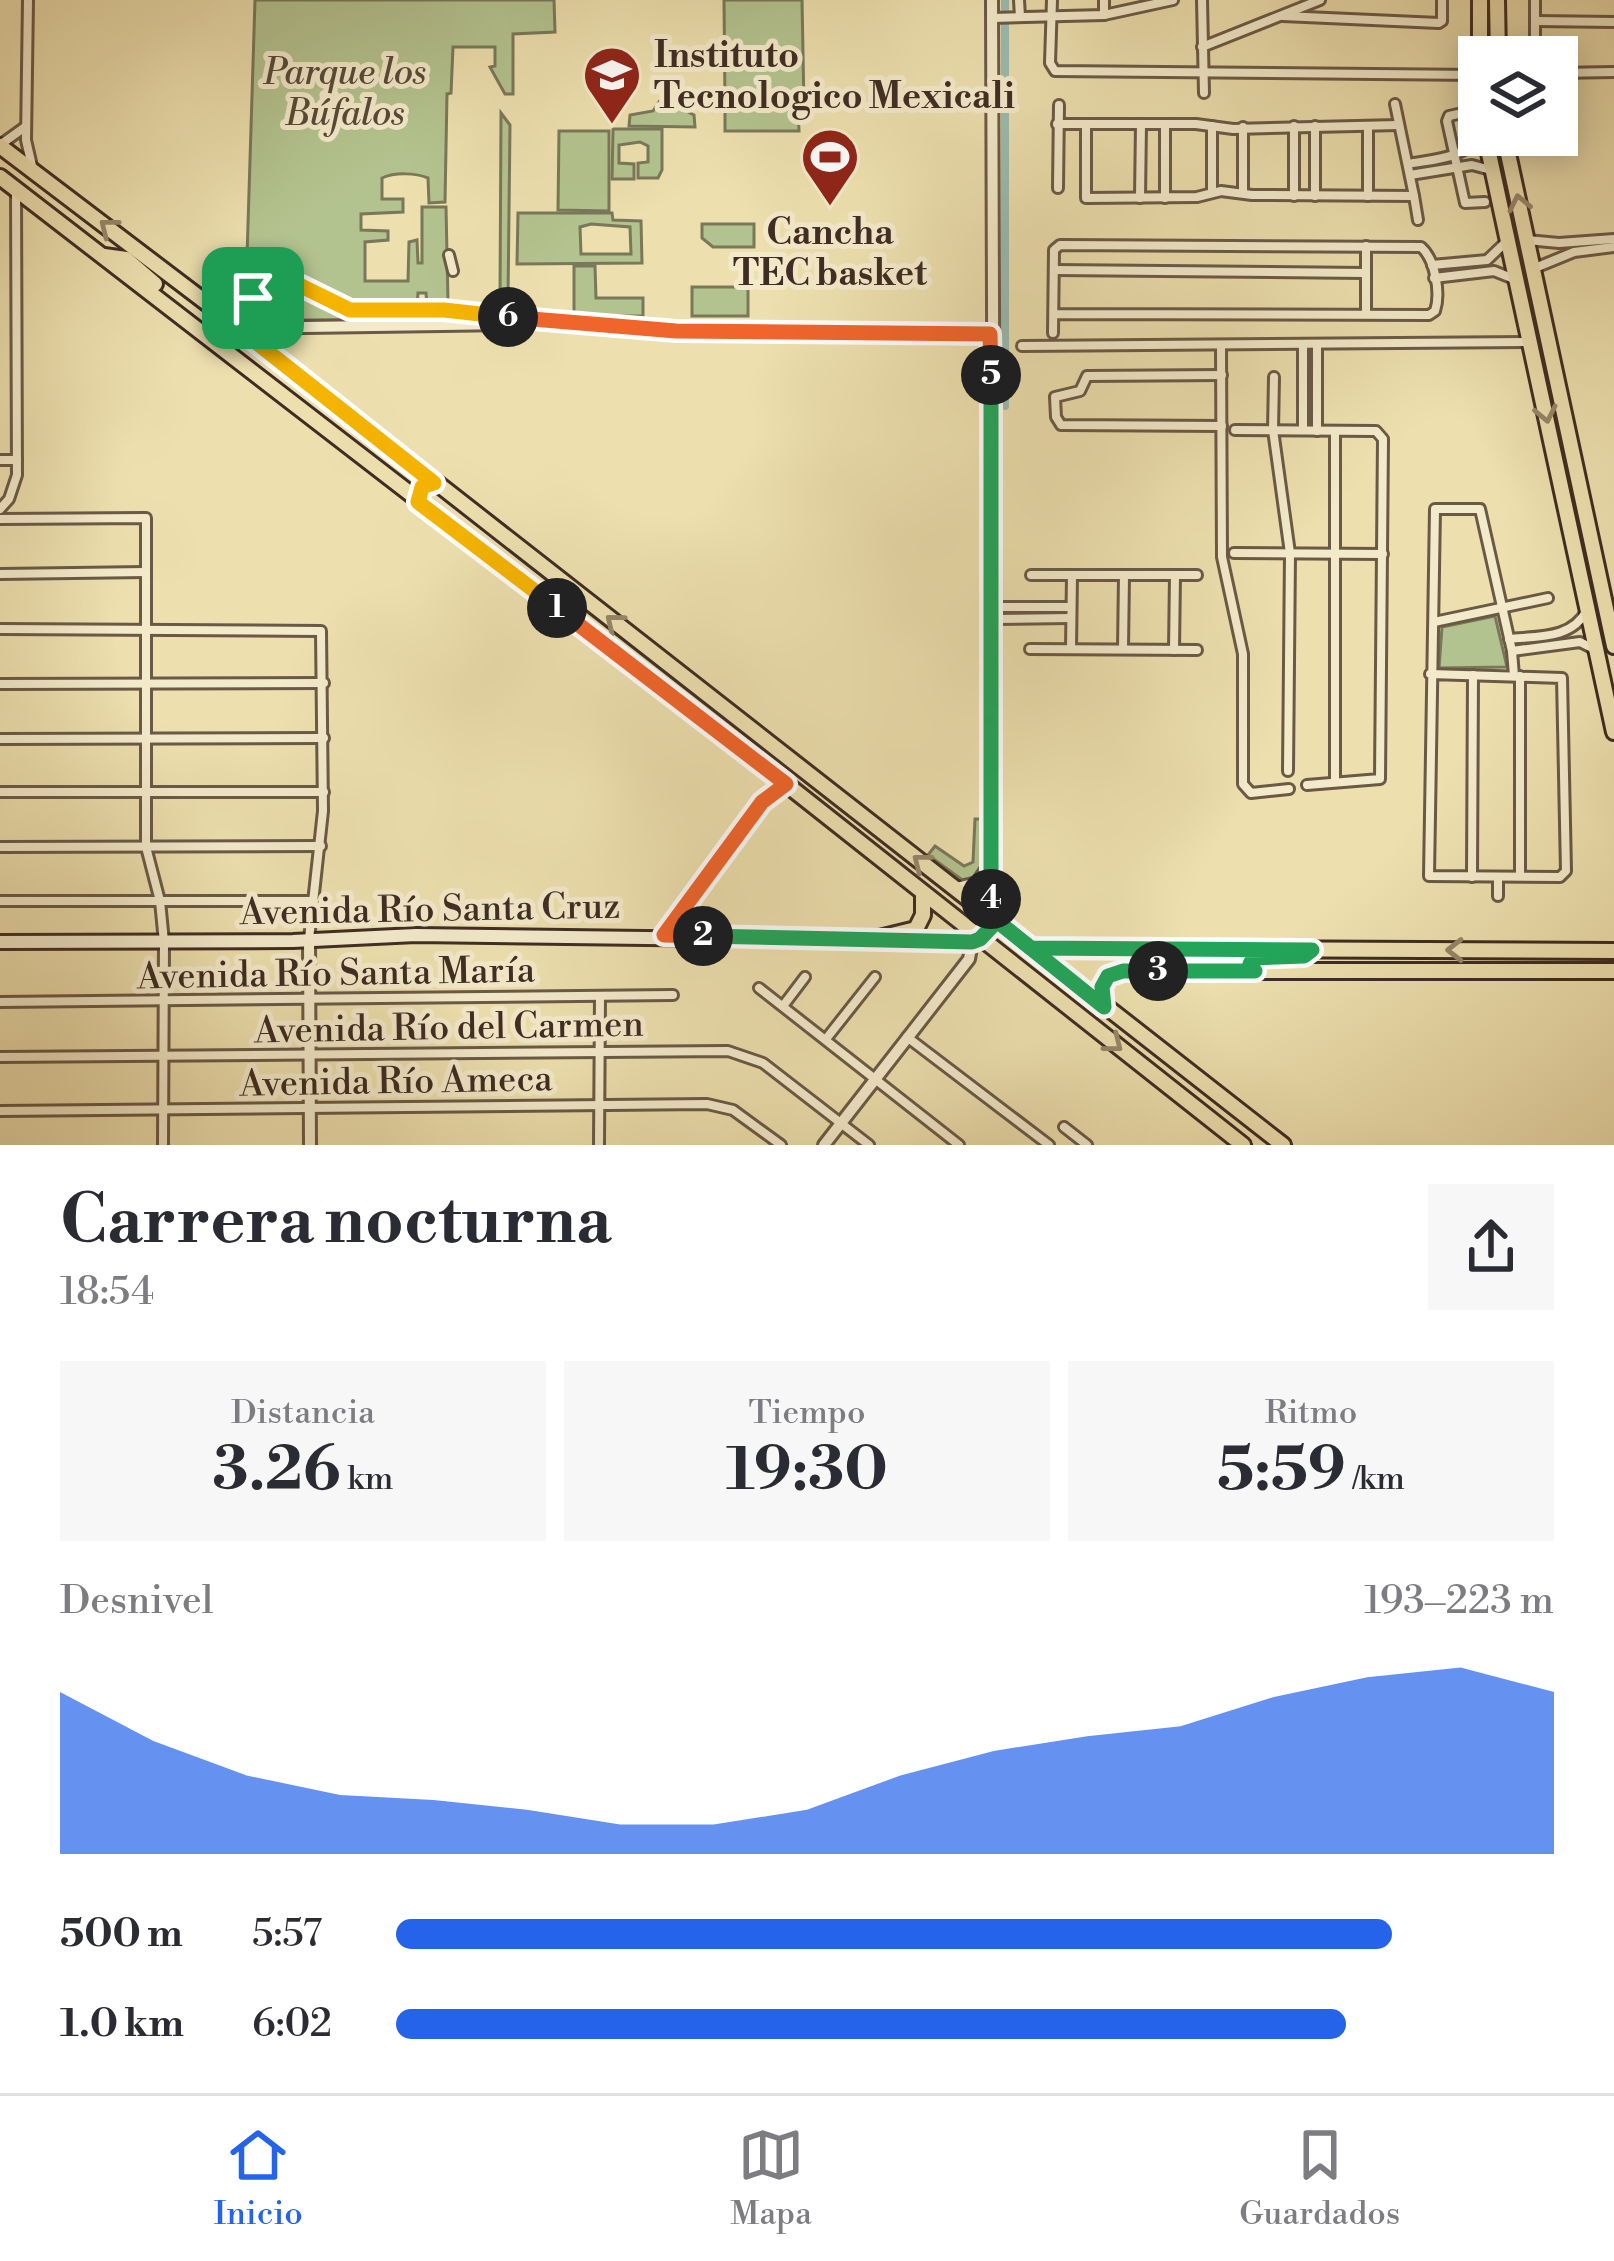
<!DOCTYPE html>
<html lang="es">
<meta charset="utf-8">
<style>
:root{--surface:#fff;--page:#f7f7f7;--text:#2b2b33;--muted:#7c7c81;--line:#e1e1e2;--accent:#2563eb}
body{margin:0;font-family:"Libre Bodoni",serif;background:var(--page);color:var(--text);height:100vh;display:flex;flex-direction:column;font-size:45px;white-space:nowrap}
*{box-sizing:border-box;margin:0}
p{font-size:39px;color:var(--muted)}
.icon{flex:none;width:66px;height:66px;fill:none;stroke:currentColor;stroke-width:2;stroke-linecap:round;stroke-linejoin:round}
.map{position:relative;height:1145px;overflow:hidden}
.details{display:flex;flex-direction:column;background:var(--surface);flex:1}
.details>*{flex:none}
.fabs{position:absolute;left:1458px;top:36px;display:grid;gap:24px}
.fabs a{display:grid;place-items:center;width:120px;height:120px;border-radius:0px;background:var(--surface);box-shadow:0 6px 30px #0003;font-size:60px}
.pin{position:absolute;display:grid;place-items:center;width:102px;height:102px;color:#fff;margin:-51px;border-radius:24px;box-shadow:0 6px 18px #0006}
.km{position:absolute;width:60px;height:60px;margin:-30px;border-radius:50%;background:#222;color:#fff;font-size:33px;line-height:60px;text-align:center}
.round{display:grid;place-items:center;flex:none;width:126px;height:126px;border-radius:0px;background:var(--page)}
.head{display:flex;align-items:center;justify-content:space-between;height:204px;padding:0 60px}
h1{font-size:66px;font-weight:700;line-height:90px}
.stats{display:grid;grid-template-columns:repeat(3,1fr);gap:18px;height:204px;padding:12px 60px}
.stats div{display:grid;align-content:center;border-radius:0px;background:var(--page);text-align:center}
.stats b{font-size:60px;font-weight:700}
.stats small{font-size:33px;font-weight:400}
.stats p{font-size:33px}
.chart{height:336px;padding:24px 60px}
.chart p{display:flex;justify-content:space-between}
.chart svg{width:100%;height:216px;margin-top:12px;fill:var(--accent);opacity:.7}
ul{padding:0 60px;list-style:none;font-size:39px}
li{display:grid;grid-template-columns:192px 144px 1fr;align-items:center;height:90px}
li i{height:30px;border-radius:15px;background:var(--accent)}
.dock{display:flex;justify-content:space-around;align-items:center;height:168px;border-top:3px solid var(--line);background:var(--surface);font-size:33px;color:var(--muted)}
.dock a{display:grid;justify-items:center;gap:6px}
.dock .selected{color:var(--accent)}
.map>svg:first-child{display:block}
</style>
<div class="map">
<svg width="1614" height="1145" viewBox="0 0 1614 1145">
<rect width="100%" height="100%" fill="#eddfae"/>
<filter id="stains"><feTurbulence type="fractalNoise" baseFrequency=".00167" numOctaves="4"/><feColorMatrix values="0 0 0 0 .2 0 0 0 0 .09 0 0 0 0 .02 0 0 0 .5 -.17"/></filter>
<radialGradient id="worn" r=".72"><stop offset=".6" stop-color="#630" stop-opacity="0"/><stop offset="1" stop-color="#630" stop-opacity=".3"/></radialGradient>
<g fill="#b3c38f" stroke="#797859" stroke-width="3" fill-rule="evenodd">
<path d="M255,0H554L555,32L513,34V94H505L490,67L495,66V47H453L451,93L447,94L445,202L429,203L428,178C416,173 395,172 382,178V199H403V212L361,214V230L388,231V240L365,242V281H408L409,242L417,240L418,263H422V207H446L448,301L444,306H427L426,293H418L417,306L345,303L296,274L276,275L246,289Z"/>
<polygon points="724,0 802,0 804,106 725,104"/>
<polygon points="661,99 694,115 695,127 629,126 630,115 653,111"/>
<polygon points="725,108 798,110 799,131 725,131"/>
<polygon points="501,113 510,125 508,299 500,299"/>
<polygon points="613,129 662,129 662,170 658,178 638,178 638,163 648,162 648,146 640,142 619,145 619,163 634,164 634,179 612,179"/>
<polygon points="559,131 609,131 609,211 558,210"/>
<path d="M518,213H612L613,220L641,221L642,263L517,264ZM591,224L630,227L631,254H581L580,227Z"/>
<polygon points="702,224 754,224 754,247 713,247 702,238"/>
<polygon points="574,266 595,266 596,298 643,298 643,316 574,316"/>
<path d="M286,282C308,288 323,306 345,312C374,319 411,314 441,314L443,320H266L258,314V289Z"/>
<rect x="692" y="287" width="56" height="29"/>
<polygon points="1495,616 1507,667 1439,668 1442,627"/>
<polygon points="975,819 984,819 984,868 975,881 965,882 928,855 935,846 964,866 973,862"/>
</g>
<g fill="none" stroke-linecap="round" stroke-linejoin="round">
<polyline stroke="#9abcb1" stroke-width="8" points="1005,406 1005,0"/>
<g stroke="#6a5946" stroke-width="14">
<g id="minor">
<polyline points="28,0 26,140 32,166"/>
<polyline points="1019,0 1020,17"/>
<polyline points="1052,0 1050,63 1055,71 1479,75"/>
<polyline points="1202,0 1204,93"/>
<polyline points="1535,0 1535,57"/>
<polyline points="1104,15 1104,0"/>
<polyline points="1283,16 1439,23 1442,21 1442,0"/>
<polyline points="992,18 1104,15 1173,0"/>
<polyline points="1535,21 1614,22"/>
<polyline points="1202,47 1320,0"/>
<polyline points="1557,73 1614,72"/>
<polyline points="1467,112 1449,116 1447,121 1465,203 1485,202"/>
<polyline points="1057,124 1196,124 1233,129 1399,125"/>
<polyline points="1086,124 1086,198 1197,197 1221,191 1252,195 1414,196 1395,104"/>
<polyline points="1212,126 1212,192"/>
<polyline points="1294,126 1294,196"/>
<polyline points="1315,126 1315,196"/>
<polyline points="1368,126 1368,196"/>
<polyline points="0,145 25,127"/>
<path d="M1408,164C1434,159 1465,159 1480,135"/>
<polyline points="1410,175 1472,165 1491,170"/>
<polyline points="1058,188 1059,105"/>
<polyline points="1243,191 1243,127"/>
<polyline points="1414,196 1418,220"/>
<polyline points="1140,198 1141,124"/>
<polyline points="1165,198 1165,124"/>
<polyline points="1527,240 1559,243 1614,239"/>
<polyline points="449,255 453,271"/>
<polyline points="1432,265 1487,260 1507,241"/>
<polyline points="1535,268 1574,252 1614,247"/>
<polyline points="1054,270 1366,273 1366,314"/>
<polyline points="1366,273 1366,246"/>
<polyline points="1434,278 1494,271 1514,279"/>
<path d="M1053,333L1054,250L1060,245L1421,247C1435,259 1441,293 1435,311L1429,315L1054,314"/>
<polyline points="1022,346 1530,342"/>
<polyline points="1317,346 1317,431"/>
<polyline points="1221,347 1222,557 1243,654 1243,784 1251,793 1289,789"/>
<polyline points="1222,375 1087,376 1080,391 1055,397 1056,417 1061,425 1222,426"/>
<polyline points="1274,377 1273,430 1290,553 1288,771"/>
<polyline points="1235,430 1376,431 1383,439 1380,779 1307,785"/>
<polyline points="1303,430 1303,347"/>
<polyline points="0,460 17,460"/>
<polyline points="0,509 9,499 17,475 16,191"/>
<polyline points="0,519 146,518 146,847 160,901 164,942 163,1145"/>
<polyline points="1234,553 1383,554"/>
<polyline points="0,574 146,572"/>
<polyline points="1031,575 1197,575"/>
<polyline points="994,607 1071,607"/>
<polyline points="993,619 1071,618"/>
<polyline points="1434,622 1548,598"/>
<polyline points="0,629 321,631 323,811 309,939"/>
<path d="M1509,639C1539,636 1572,639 1587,610"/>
<polyline points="1030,649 1197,650"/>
<polyline points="1071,649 1072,575"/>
<polyline points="1123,649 1124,575"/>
<polyline points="1174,650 1175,575"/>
<polyline points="1512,651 1580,642 1592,648"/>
<polyline points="1430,674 1562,678 1566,871 1560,877 1429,876 1435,509 1480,509 1512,651 1514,676"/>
<polyline points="0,684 324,683"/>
<polyline points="0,739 324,738"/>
<polyline points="1335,780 1335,431"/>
<polyline points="0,792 324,792"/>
<polyline points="0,847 321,846"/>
<polyline points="1520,876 1520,676"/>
<polyline points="1472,877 1473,675"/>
<polyline points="1498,896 1498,877"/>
<polyline points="0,901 314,901"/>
<polyline points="664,935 762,802 784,785"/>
<polyline points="759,988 959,1145"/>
<polyline points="0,1002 673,995"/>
<polyline points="783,1006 805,977"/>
<polyline points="907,1037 1049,1145"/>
<polyline points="826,1039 875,977"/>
<polyline points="0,1057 728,1051 763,1063 869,1145"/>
<polyline points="0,1111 707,1104 733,1110 781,1145"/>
<polyline points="1064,1127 1087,1145"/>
<polyline points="599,1145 600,997"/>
</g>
</g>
<g stroke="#6a5946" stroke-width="16">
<g id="tertiary">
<polyline points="255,291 253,315 269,326"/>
<polyline points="208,304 287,279 350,310 451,311 552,323 676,331 990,334"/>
<polyline points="238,328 518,324"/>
<polyline points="956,888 977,883 988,867"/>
<polyline points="992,917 989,843 994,607 992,0"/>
<polyline points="309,939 310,1145"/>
<polyline points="824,1145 969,959 972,942"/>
</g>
</g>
<g stroke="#3f2c23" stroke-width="18">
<polyline id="secondary" points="0,942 293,941 416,935 972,942 997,921"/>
</g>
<g stroke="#3f2c23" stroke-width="20">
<g id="primary">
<polyline points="1480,0 1480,57"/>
<polyline points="1497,0 1498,57"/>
<polyline points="1485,135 1614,732"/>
<polyline points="1504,135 1614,646"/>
<polyline points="0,146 208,304 1283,1145"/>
<polyline points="0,177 776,776 1243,1145"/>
<polyline points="104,256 126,259 155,284"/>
<polyline points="875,939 916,929 923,915 923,894"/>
<polyline points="1031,948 1614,951"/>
<polyline points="1104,1007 1104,981 1123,971 1614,971"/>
</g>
</g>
<use href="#minor" stroke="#f3eaca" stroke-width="8"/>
<use href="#tertiary" stroke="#f3eaca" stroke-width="10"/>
<use href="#secondary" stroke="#f3eaca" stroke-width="12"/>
<use href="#primary" stroke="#eddfae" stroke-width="14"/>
</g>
<defs><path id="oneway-chevron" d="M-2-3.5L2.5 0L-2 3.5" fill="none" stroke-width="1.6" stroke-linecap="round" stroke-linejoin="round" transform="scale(3)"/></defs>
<g stroke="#968668">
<use href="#oneway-chevron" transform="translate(1519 203) rotate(-102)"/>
<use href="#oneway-chevron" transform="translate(108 227) rotate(-142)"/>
<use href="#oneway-chevron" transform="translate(1546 414) rotate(78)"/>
<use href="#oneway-chevron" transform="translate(614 622) rotate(-141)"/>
<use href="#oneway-chevron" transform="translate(921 862) rotate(-142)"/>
<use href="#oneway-chevron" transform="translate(1455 950) rotate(-180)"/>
<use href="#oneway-chevron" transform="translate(1114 1044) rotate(38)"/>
</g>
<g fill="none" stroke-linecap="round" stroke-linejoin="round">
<g stroke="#fff" stroke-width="24">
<polyline id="split-1" points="253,298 254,315 270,327 238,328 434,483 422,487 418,502 557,608"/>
</g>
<g stroke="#fff" stroke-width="24">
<polyline id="split-2" points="557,608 786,784 762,802 664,935 703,936"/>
</g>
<g stroke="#fff" stroke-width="24">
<polyline id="split-3" points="703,936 972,942 980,939 997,921 1104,1007 1102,987 1108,976 1123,971 1158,971"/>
</g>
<g stroke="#fff" stroke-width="24">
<polyline id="split-4" points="991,899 992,917 1031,948 1312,950 1304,956 1253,958 1250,964 1255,971 1158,971"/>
</g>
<g stroke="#fff" stroke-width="24">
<polyline id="split-5" points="991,375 991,899"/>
</g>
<g stroke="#fff" stroke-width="24">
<polyline id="split-6" points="508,317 676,331 990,334 991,375"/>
</g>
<g stroke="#fff" stroke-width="24">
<polyline id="split-7" points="253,298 255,291 287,279 350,310 444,310 508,317"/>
</g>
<use href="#split-1" stroke="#f5b400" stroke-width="15"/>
<use href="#split-2" stroke="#f0652b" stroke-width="15"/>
<use href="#split-3" stroke="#22a559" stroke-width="15"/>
<use href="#split-4" stroke="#22a559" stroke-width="15"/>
<use href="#split-5" stroke="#22a559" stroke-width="15"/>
<use href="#split-6" stroke="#f0652b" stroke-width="15"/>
<use href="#split-7" stroke="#f5b400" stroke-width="15"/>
</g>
<defs>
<g id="university-pin" transform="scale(3)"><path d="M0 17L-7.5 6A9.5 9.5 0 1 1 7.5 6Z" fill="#8f2418" stroke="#f3eaca"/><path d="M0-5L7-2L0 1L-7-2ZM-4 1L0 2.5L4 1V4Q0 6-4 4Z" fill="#fff"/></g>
<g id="stadium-pin" transform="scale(3)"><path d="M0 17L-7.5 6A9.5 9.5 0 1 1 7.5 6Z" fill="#8f2418" stroke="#f3eaca"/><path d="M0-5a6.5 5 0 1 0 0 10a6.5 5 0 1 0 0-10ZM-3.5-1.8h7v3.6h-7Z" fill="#fff"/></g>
</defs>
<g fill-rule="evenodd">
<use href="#university-pin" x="612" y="75"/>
<use href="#stadium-pin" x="830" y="157"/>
</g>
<g text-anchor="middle" stroke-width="10" stroke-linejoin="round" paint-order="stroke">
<g font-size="36" font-weight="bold" fill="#3f2c23" stroke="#f3eaca" text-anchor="start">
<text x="654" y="67">Instituto<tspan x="654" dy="41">Tecnologico Mexicali</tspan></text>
<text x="830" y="244" text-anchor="middle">Cancha<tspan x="830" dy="41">TEC basket</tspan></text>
</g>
<g font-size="36" font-style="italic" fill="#564a39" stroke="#f3eaca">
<text x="345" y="84">Parque los<tspan x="345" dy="41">Búfalos</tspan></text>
</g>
<g font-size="36" fill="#3f2c23" stroke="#f3eaca">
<text transform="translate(430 908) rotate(-1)" y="13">Avenida Río Santa Cruz</text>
<text transform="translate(336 972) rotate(-1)" y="13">Avenida Río Santa María</text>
<text transform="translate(449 1026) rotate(-1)" y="13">Avenida Río del Carmen</text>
<text transform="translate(396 1080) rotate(-1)" y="13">Avenida Río Ameca</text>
</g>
</g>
<rect width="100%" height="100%" filter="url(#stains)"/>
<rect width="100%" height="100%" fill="url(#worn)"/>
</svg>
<div class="fabs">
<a><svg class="icon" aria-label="layers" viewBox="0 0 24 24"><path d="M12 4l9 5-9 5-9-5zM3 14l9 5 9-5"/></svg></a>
</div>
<div class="pin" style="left:253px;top:298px;background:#1e9e55"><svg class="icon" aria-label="arrive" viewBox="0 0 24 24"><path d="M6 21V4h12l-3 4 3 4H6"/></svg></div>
<b class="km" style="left:557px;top:608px">1</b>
<b class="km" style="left:703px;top:936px">2</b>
<b class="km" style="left:1158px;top:971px">3</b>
<b class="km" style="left:991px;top:899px">4</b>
<b class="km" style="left:991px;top:375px">5</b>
<b class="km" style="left:508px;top:317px">6</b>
</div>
<section class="details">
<div class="head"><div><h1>Carrera nocturna</h1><p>18:54</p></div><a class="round"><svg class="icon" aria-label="share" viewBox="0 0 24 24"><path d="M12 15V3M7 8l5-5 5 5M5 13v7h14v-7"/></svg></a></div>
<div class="stats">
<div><p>Distancia</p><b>3.26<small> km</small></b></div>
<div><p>Tiempo</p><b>19:30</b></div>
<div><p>Ritmo</p><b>5:59<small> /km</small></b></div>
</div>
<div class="chart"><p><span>Desnivel</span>193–223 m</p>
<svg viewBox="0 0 160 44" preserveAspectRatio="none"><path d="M0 44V11L10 21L20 28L30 32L40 33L50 35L60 38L70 38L80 35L90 28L100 23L110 20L120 18L130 12L140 8L150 6L160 11V44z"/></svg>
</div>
<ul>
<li><b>500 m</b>5:57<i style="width:86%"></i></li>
<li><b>1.0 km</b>6:02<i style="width:82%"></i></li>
</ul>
</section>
<nav class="dock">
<a class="selected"><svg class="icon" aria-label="home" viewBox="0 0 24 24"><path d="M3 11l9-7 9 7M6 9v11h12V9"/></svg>Inicio</a>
<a><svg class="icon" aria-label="map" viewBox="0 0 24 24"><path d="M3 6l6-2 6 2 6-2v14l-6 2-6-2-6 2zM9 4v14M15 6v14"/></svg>Mapa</a>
<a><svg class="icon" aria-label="saved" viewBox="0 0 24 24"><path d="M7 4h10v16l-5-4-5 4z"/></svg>Guardados</a>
</nav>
